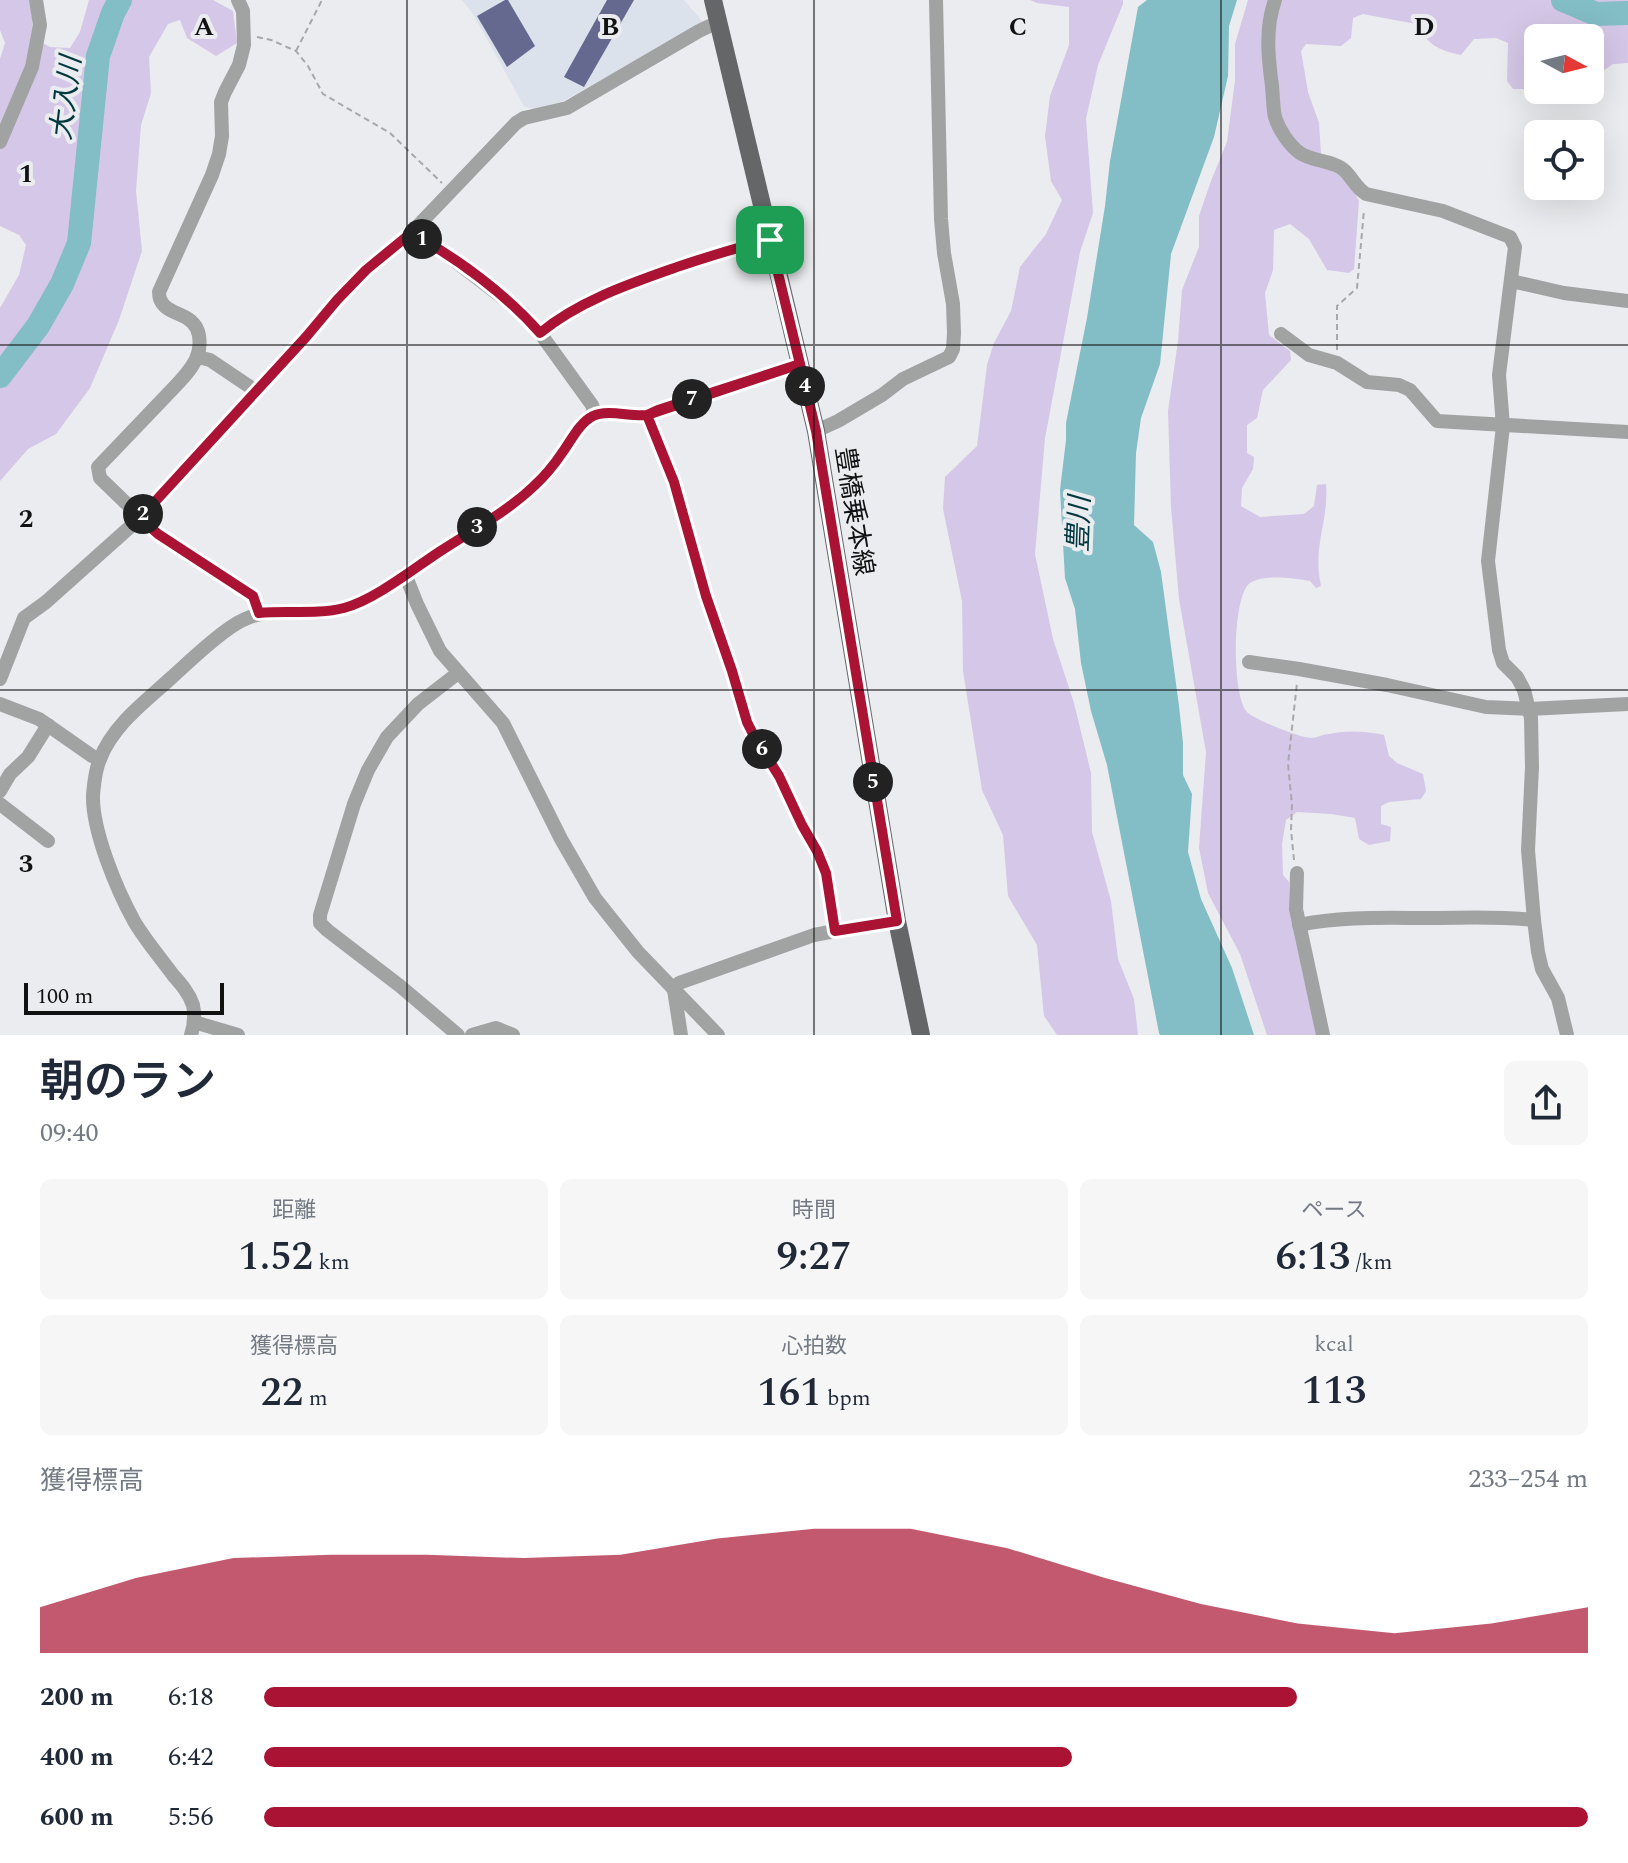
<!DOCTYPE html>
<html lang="ja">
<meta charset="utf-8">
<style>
:root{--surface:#fff;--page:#f6f6f7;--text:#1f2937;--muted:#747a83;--accent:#aa1333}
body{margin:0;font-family:Spectral,"Noto Sans JP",serif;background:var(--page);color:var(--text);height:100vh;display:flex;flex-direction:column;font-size:30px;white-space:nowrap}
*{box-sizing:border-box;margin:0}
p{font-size:26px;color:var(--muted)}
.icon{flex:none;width:44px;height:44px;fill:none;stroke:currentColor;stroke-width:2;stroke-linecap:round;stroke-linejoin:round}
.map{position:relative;height:1035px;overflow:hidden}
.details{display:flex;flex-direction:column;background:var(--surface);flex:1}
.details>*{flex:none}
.needle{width:52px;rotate:97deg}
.buttons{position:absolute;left:1524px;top:24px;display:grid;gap:16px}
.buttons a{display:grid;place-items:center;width:80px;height:80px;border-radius:12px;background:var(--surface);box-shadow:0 8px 32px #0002;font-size:40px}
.scale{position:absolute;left:24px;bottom:20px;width:200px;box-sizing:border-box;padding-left:8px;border:4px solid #121213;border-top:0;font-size:22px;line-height:28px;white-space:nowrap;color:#121213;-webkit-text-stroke:6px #eaecef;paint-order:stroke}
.pin{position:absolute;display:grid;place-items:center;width:68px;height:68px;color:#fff;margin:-34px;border-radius:16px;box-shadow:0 4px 12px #0006}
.km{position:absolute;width:40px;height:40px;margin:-20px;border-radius:50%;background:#222;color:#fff;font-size:22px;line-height:40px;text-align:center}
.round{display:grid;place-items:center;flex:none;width:84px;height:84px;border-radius:12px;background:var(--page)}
.summary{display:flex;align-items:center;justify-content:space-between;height:136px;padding:0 40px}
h1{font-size:44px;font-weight:600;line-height:60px}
.stats{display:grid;grid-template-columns:repeat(3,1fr);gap:12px;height:136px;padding:8px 40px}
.stats div{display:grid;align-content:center;border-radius:12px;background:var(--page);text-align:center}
.stats b{font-size:40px;font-weight:600}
.stats small{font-size:22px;font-weight:400}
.stats p{font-size:22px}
.chart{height:224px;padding:16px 40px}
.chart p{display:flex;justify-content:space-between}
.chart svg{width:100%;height:144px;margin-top:8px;fill:var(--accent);opacity:.7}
ul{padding:0 40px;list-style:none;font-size:26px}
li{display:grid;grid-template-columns:128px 96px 1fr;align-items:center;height:60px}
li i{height:20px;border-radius:10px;background:var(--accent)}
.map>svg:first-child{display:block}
</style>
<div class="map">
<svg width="1628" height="1035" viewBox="0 0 1628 1035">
<rect width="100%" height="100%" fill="#eaecef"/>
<polygon fill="#dbe2eb" points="462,0 684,0 704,23 563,101 534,109 524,106 473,14"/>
<g fill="#d5c7e7">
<polygon points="0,0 30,0 34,38 50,47 70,48 80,32 89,0 213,0 233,11 237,43 216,56 187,38 180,20 168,24 149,57 151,93 141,125 136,191 142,251 119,320 90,388 56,434 28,449 0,481 0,308 19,275 26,245 19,235 0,226 0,59 5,43 0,30"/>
<polygon points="1030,0 1123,0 1123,4 1098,65 1086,119 1093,213 1080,252 1045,438 1035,554 1053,639 1074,703 1091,773 1092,832 1111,901 1118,959 1134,999 1138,1035 1057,1035 1044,1016 1037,945 1008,896 1003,835 982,790 963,671 962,601 943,509 945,477 977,446 987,365 994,343 1011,311 1020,267 1046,234 1062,200 1051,181 1045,136 1050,96 1069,45 1069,7 1037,3"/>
<path d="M1248,0H1628V63L1613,64L1590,80V38H1538V70L1534,71L1524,89H1513L1507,81L1508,43L1496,38L1474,39L1461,55C1437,50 1429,45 1416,24L1363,14L1353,18L1351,38L1341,46L1306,44L1301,51L1308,92L1319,123L1321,154L1329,170L1340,175L1354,192L1359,201L1354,269L1349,273L1327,270L1309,239L1290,224L1274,230L1273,270L1265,293L1269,335L1290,351L1291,360L1263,390L1257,418L1247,425V453L1254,457L1253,469L1242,488L1241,506L1260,517L1304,514L1314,506L1317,485L1326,484C1329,521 1312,547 1321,586L1316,588L1310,581C1295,578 1263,574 1250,583C1232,595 1231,699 1248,713C1256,720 1300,738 1311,738C1317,738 1323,734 1329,734C1347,730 1366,731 1384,735L1389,756L1397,763L1423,774L1426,791L1421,799L1389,802L1381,806V824L1391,827L1390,841L1369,845L1359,839L1355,818L1331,814L1297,812L1286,820L1282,844L1283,875L1289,882V909L1298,937L1316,1035H1267L1240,954L1208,893L1199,848L1206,752L1179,599L1171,507L1168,411L1178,341L1182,290L1199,247V216L1211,181L1227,142L1235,80V44Z"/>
</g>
<polygon fill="#83bdc5" points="1147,0 1237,0 1229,26 1228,76 1214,137 1171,254 1160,364 1141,418 1136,453 1134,525 1153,542 1161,572 1179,706 1183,743 1183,775 1192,794 1188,852 1201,899 1232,968 1254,1035 1160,1035 1159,1033 1107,765 1091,711 1081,663 1075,609 1065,578 1060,490 1066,440 1066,423 1087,318 1105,206 1110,161 1138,7"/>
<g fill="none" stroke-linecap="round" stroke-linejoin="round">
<g stroke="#83bdc5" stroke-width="24">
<polyline points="1563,0 1596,14 1628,13"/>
<polyline points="0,376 38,326 62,284 79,243 98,56 113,13 120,0"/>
</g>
</g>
<g fill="#656990">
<polygon points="505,0 508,0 535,46 507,67 477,16"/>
<polygon points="607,0 634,0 584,87 564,77"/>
</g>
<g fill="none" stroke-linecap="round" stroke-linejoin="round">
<g stroke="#a7a8ab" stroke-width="2" stroke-dasharray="6 4" stroke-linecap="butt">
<polyline points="257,37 271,40 296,51 308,66 323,94 390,133 442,183"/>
<polyline points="296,51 322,0"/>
<polyline points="1337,350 1337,306 1357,288 1364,210"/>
<polyline points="1294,860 1291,830 1292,805 1288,764 1297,683"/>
</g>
<g stroke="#a1a3a3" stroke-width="14">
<path d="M238,0L243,11L244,45L239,65L225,92L221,102L222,136L219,154L212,175L159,292C159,316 189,310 197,329C201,338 200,351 196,359C189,374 175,386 164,398C142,421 120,444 98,467L100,478L158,534L253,596L259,613"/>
<path d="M1275,0C1265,29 1268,56 1272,86C1273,96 1273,108 1275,117C1279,130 1289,145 1300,153C1313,162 1334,160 1345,171C1353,179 1356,188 1366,194L1443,211L1510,237L1515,247L1499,375L1503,426L1488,561L1499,650L1503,663L1517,677L1524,690L1531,718L1532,767L1528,850L1534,920L1538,952L1542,969L1558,998L1567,1035"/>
<polyline points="0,142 32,67 40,25 36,0"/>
<polyline points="411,233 434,245 523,313 540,333 592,405 595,414"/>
<polyline points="1511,281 1564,293 1628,301"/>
<path d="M540,333C580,300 632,283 680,266C710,256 740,246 770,240"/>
<polyline points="1281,334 1309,355 1337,363 1367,382 1399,385 1410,390 1437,421 1628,432"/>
<polyline points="198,357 210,360 256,391 306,337 337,300 366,270 411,233 516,123 524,118 567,108 699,31 718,22"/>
<polyline points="647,415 674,482 706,596 732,671 747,722 755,738 779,776 802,825 817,851 826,873 835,931 897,921"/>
<polyline points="816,431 838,421 882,395 903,379 949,357 953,349 954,333 953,304 944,253 941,219 936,0"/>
<polyline points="405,574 417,604 440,651 503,723 561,839 595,898 638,952 718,1035"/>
<polyline points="1249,662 1299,669 1387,685 1486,707 1529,709 1628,704"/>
<polyline points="0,679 24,618 46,602 140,518 256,391"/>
<polyline points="0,704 39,719 92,756 100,759"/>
<polyline points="0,791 10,774 28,757 48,725"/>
<polyline points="0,804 48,841"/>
<polyline points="1297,873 1296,909 1323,1035"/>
<path d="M1299,925C1341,916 1386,918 1429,918C1464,918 1499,916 1534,920"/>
<polyline points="194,1022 238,1035"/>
<path d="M191,1035C194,1026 195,1015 193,1005C189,993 181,984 173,975C160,957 145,940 134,921C117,890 92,831 93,795C94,784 95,770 100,759C113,725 145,702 171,678C190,661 209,642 231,627C265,604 287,615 324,612C340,610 356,604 370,597C400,580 428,559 456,541C478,526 502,513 522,497C538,485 551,469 563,452C571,440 579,422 594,416C609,409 631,417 647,415L800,364"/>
<polyline points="458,1035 400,986 327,930 320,923 320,915 354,804 368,770 387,737 418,704 458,673"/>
<polyline points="472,1035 496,1028 513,1035"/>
<polyline points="681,1035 674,990 679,983 814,935 835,931"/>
</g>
<polyline stroke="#646668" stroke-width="18" points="713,0 816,431 897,921 921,1035"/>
</g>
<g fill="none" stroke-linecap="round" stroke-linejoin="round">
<g stroke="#fff" stroke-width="16">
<path id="route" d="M770,240C740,246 710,256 680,266C632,283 580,300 540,333C507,295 456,257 411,233L366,270L337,300L306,337L140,518L158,534L253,596L259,613C287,610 316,615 344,608C374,600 412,570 439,552C471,531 507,512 534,486C545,476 554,465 562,453C571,441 579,423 593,416C608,409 631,417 647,415L800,364L816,431L897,921L835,931L826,873L817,851L802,825L779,776L755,738L747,722L732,671L706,596L674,482L647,415L658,410L800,364L770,240"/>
</g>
<use href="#route" stroke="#aa1333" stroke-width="10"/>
</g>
<path fill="none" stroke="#121213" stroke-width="2" stroke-opacity="0.55" d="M407,0V1035M814,0V1035M1221,0V1035M0,345H1628M0,690H1628"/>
<g text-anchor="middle" stroke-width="8" stroke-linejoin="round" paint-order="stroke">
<g font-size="26" fill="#121213" stroke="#eaecef">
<text transform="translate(855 511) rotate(81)" y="9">豊橋乗本線</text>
</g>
<g font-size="28" font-style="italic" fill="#00383f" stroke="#eaecef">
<text transform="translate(65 98) rotate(-83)" y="10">大入川</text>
<text transform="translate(1078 524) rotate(-88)" y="10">豊川</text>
</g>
</g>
<g font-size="26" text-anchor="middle" font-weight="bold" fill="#121213" stroke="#eaecef" stroke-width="8" stroke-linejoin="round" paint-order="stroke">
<text x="204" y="35">A</text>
<text x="610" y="35">B</text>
<text x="1018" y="35">C</text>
<text x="1424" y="35">D</text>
<text x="26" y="182">1</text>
<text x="26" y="527">2</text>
<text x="26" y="872">3</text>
</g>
</svg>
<div class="buttons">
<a><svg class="needle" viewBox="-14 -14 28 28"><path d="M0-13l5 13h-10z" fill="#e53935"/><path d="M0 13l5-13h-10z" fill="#747a83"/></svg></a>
<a><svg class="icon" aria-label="locate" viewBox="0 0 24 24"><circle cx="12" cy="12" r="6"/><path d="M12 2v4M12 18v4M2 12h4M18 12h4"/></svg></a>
</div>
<div class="scale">100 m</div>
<div class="pin" style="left:770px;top:240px;background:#1e9e55"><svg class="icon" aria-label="arrive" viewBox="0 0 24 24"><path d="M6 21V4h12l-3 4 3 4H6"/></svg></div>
<b class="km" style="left:422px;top:239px">1</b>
<b class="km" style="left:143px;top:514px">2</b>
<b class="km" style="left:477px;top:527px">3</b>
<b class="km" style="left:805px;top:386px">4</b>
<b class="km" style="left:873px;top:782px">5</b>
<b class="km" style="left:762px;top:749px">6</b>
<b class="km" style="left:692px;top:399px">7</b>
</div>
<section class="details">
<div class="summary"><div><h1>朝のラン</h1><p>09:40</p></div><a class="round"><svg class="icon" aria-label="share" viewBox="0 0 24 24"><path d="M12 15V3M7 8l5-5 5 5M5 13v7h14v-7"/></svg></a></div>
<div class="stats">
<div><p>距離</p><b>1.52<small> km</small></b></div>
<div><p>時間</p><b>9:27</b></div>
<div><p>ペース</p><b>6:13<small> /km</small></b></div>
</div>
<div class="stats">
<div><p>獲得標高</p><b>22<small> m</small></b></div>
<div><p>心拍数</p><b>161<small> bpm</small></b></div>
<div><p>kcal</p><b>113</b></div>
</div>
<div class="chart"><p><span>獲得標高</span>233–254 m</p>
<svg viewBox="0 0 160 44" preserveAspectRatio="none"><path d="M0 44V30L10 21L20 15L30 14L40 14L50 15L60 14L70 9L80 6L90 6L100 12L110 21L120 29L130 35L140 38L150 35L160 30V44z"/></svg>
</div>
<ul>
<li><b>200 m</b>6:18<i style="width:78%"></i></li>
<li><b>400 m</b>6:42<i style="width:61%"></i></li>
<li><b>600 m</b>5:56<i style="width:100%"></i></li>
</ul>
</section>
